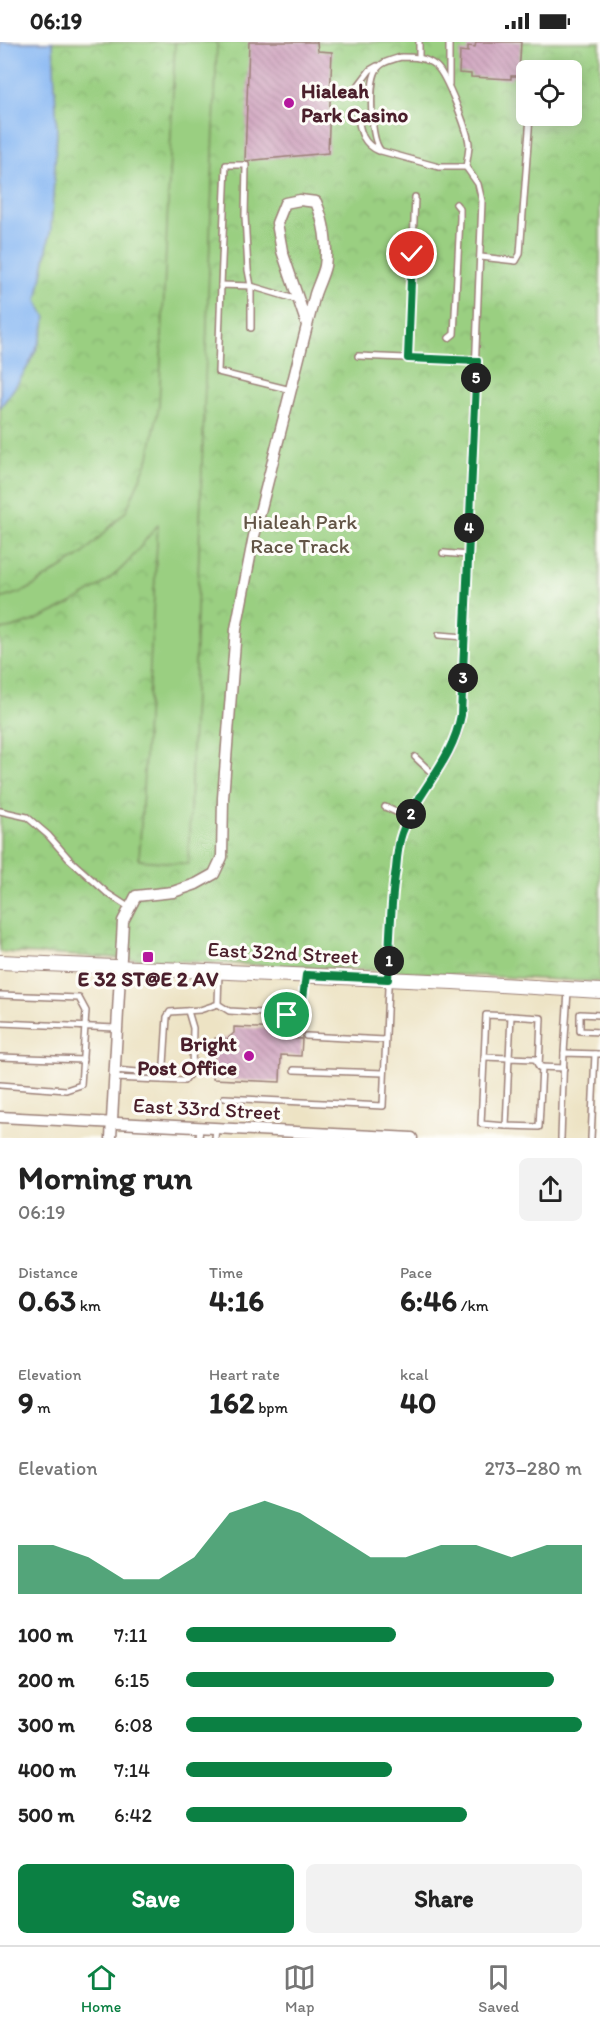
<!DOCTYPE html>
<meta charset="utf-8">
<style>
:root{--surface:#fff;--page:#f2f2f2;--text:#222;--muted:#767676;--line:#e0e0e0;--accent:#0b8043}
body{margin:0;font-family:Itim,sans-serif;background:var(--page);color:var(--text);height:100vh;display:flex;flex-direction:column;font-size:22px;white-space:nowrap}
*{box-sizing:border-box;margin:0}
p{font-size:20px;color:var(--muted)}
.icon{flex:none;width:33px;height:33px;fill:none;stroke:currentColor;stroke-width:2;stroke-linecap:round;stroke-linejoin:round}
.map{position:relative;height:1096px;overflow:hidden}
.drawer{display:flex;flex-direction:column;background:var(--surface);flex:1}
.drawer>*{flex:none}
.controls{position:absolute;left:516px;top:18px;display:grid;gap:12px}
.controls a{display:grid;place-items:center;width:66px;height:66px;border-radius:9px;background:var(--surface);box-shadow:0 3px 15px #0003;font-size:30px}
.pin{position:absolute;display:grid;place-items:center;width:51px;height:51px;color:#fff;margin:-26px;border:3px solid #fff;border-radius:50%;box-shadow:0 2px 6px #0007}
.km{position:absolute;width:30px;height:30px;margin:-15px;border-radius:50%;background:#222;color:#fff;font-size:16px;line-height:30px;text-align:center}
.round{display:grid;place-items:center;flex:none;width:63px;height:63px;border-radius:9px;background:var(--page)}
.headline{display:flex;align-items:center;justify-content:space-between;height:102px;padding:0 18px}
h1{font-size:33px;font-weight:800;line-height:45px}
.stats{display:grid;grid-template-columns:repeat(3,1fr);gap:9px;height:102px;padding:6px 18px}
.stats div{display:grid;align-content:center}
.stats b{font-size:30px;font-weight:800}
.stats small{font-size:16px;font-weight:400}
.stats p{font-size:16px}
.chart{height:168px;padding:12px 18px}
.chart p{display:flex;justify-content:space-between}
.chart svg{width:100%;height:108px;margin-top:6px;fill:var(--accent);opacity:.7}
.action{display:flex;gap:12px;margin-top:auto;padding:12px 18px}
.action a{flex:1;height:69px;border-radius:9px;background:var(--accent);color:#fff;font-size:24px;font-weight:800;line-height:69px;text-align:center}
.action a+a{background:var(--page);color:var(--text)}
ul{padding:0 18px;list-style:none;font-size:20px}
li{display:grid;grid-template-columns:96px 72px 1fr;align-items:center;height:45px}
li i{height:15px;border-radius:8px;background:var(--accent)}
.status{display:flex;justify-content:space-between;align-items:center;height:42px;padding:0 30px;background:var(--surface);direction:ltr}
.status svg{height:16px;fill:currentColor}
.menu{display:flex;justify-content:space-around;align-items:center;height:84px;border-top:2px solid var(--line);background:var(--surface);font-size:16px;color:var(--muted)}
.menu a{display:grid;justify-items:center;gap:3px}
.menu .on{color:var(--accent)}
.map>svg:first-child{display:block}
</style>
<div class="status"><b>06:19</b><svg viewBox="0 0 49 12"><path d="M0 12V9h3v3zM5 12V6h3v6zM10 12V3h3v9zM15 12V0h3v12zM26 1h20v11H26zM47 4h2v5h-2z"/></svg></div>
<div class="map">
<svg width="600" height="1096" viewBox="0 0 600 1096">
<defs>
<pattern id="park-crowns" width="20" height="18" patternUnits="userSpaceOnUse" patternTransform="scale(1.5)"><rect width="20" height="18" fill="#9acf81"/><path d="M2 6a3 3 0 1 1 6 0M12 15a3 3 0 1 1 6 0" fill="none" stroke="#86b170"/></pattern>
<pattern id="building-back-hatch" width="6" height="6" patternUnits="userSpaceOnUse" patternTransform="scale(1.5)"><rect width="6" height="6" fill="#cb9bb9"/><path d="M-1 5l2 2M0 0l6 6M5-1l2 2" fill="none" stroke="#a77e97"/></pattern>
</defs>
<rect width="100%" height="100%" fill="#fdfcf7"/>
<filter id="ink" filterUnits="userSpaceOnUse"><feTurbulence type="fractalNoise" baseFrequency=".0167" numOctaves="2"/><feDisplacementMap in="SourceGraphic" scale="12" xChannelSelector="R" yChannelSelector="G"/><feConvolveMatrix kernelMatrix="1 2 1 2 8 2 1 2 1" color-interpolation-filters="sRGB"/></filter>
<filter id="wash" filterUnits="userSpaceOnUse"><feTurbulence type="fractalNoise" baseFrequency=".008" numOctaves="4" result="noise"/><feDisplacementMap in="SourceGraphic" scale="24" xChannelSelector="R" yChannelSelector="G"/><feGaussianBlur stdDeviation="1.35" result="paint"/><feColorMatrix in="noise" values="0 0 0 0 0 0 0 0 0 0 0 0 0 0 0 0 0 1.4 0 .05"/><feComposite in="paint" operator="in"/></filter>
<g filter="url(#wash)">
<rect width="100%" height="100%" fill="#ede3c4"/>
<path fill="url(#park-crowns)" stroke="#727756" stroke-width="1.5" fill-rule="evenodd" d="M0,0H600V940L0,910ZM526,28H572V74H526Z"/>
<path fill="#9acf81" stroke="#727756" stroke-width="1.5" d="M175,0H217L188,822L139,818L158,483C147,494 138,510 126,522C102,548 35,584 0,588V557L27,548L83,512L126,469L149,415L159,364Z"/>
<path fill="#87b7f3" stroke="#686b8f" stroke-width="1.5" d="M0,0H53L57,90L51,187L37,259L46,275C40,310 21,338 0,366Z"/>
<g id="blocks">
<g fill="url(#building-back-hatch)">
<polygon points="249,0 317,0 318,9 332,10 328,111 245,119"/>
<polygon points="476,0 521,0 519,34 511,34 511,37 471,35 471,32 459,31 460,9 468,10 468,4 475,5"/>
<polygon points="234,985 282,987 282,996 302,997 301,1014 281,1013 280,1040 213,1037 215,996 227,997 234,991"/>
</g>
</g>
</g>
<g filter="url(#ink)">
<use href="#blocks" fill-opacity="0" stroke="#9c8178" stroke-width="1.5"/>
<g fill="none" stroke-linecap="round" stroke-linejoin="round">
<g stroke="#9c8178" stroke-width="8">
<g id="service">
<path d="M401,15C414,15 425,15 436,24C446,32 468,89 469,102C469,110 467,118 466,125H439L381,109C370,97 369,43 376,29C380,20 392,18 401,15Z"/>
<polyline points="419,16 419,0"/>
<polyline points="449,42 449,0"/>
<polyline points="358,44 370,28 377,24"/>
<path d="M358,75C360,90 363,102 379,109"/>
<polyline points="481,215 516,219 520,212 530,74"/>
<polyline points="221,243 226,123 246,123 245,174 248,228 251,244 251,286"/>
<polyline points="449,296 454,292 460,176 460,167 456,162"/>
<polyline points="358,314 477,319"/>
<polyline points="408,316 415,155"/>
<polyline points="291,348 218,330 221,243 251,244 298,258"/>
<polyline points="443,511 468,513"/>
<polyline points="439,593 465,595"/>
<polyline points="415,715 434,733"/>
<polyline points="385,765 409,776"/>
<polyline points="0,769 27,775 48,793 69,817 107,851 130,866"/>
<polyline points="0,953 79,956 86,969 81,1043 66,1048 0,1043"/>
<polyline points="218,962 229,969 294,973 302,964 306,933"/>
<polyline points="218,962 219,930"/>
<polyline points="600,973 580,972 580,989 600,990"/>
<polyline points="0,981 116,986"/>
<polyline points="306,994 385,998"/>
<polyline points="564,1011 568,949"/>
<polyline points="0,1015 83,1018"/>
<polyline points="484,1015 509,1016 511,974 541,976 539,1025 564,1026"/>
<polyline points="539,1025 535,1017 509,1016 506,1084 539,1085 542,1025"/>
<polyline points="114,1028 163,1032"/>
<polyline points="294,1028 384,1031"/>
<polyline points="114,1036 184,1039 192,1029 193,986 188,969"/>
<polyline points="163,1038 167,975 170,970 200,968 218,962"/>
<polyline points="224,1056 383,1064 392,851 399,801 416,761 448,714 458,691 461,673 482,159 478,142 466,125"/>
<polyline points="506,1084 481,1082 486,973 511,974"/>
<polyline points="199,1096 200,1086"/>
<polyline points="215,1096 216,1087"/>
<polyline points="561,1096 564,1011 600,1012"/>
<polyline points="591,1096 595,1012"/>
</g>
</g>
<g stroke="#9c8178" stroke-width="13">
<g id="minor">
<polyline points="0,1075 412,1096"/>
<path d="M111,1096L123,879L136,854L173,850L196,842L214,832L222,815L223,756L236,587L254,494L315,252C318,243 323,233 325,224C328,204 324,179 316,160L300,158L285,161L277,181L282,209L307,283"/>
</g>
</g>
<g stroke="#9c8178" stroke-width="16">
<polyline id="tertiary" points="0,920 453,940 600,949"/>
</g>
<use href="#service" stroke="#fff" stroke-width="5"/>
<use href="#minor" stroke="#fff" stroke-width="10"/>
<use href="#tertiary" stroke="#fff" stroke-width="14"/>
</g>
</g>
<g fill="none" stroke-linecap="round" stroke-linejoin="round" filter="url(#ink)">
<g stroke="#fff" stroke-width="12">
<path id="route" d="M287,973L294,972L302,964L306,933L388,937C390,900 390,863 396,827C397,815 398,802 402,791C418,747 452,721 461,673L477,319L408,316L412,212"/>
</g>
<use href="#route" stroke="#0b8043" stroke-width="8"/>
</g>
<g fill="#b5179e" stroke="#fdfcf7" stroke-width="2">
<circle cx="289" cy="61" r="6"/>
<rect x="142" y="909" width="12" height="12" rx="3"/>
<circle cx="249" cy="1014" r="6"/>
</g>
<g text-anchor="middle" stroke-width="6" stroke-linejoin="round" paint-order="stroke">
<g font-size="21" font-weight="bold" fill="#4a1f2b" stroke="#fdfcf7" text-anchor="start">
<text x="301" y="56">Hialeah<tspan x="301" dy="24">Park Casino</tspan></text>
<text x="148" y="944" text-anchor="middle">E 32 ST@E 2 AV</text>
<text x="237" y="1009" text-anchor="end">Bright<tspan x="237" dy="24">Post Office</tspan></text>
</g>
<g font-size="21" fill="#625445" stroke="#fdfcf7">
<text x="300" y="487">Hialeah Park<tspan x="300" dy="24">Race Track</tspan></text>
</g>
<g font-size="21" fill="#4a1f2b" stroke="#fdfcf7">
<text transform="translate(283 911) rotate(3)" y="7">East 32nd Street</text>
<text transform="translate(207 1067) rotate(3)" y="7">East 33rd Street</text>
</g>
</g>
</svg>
<div class="controls">
<a><svg class="icon" aria-label="locate" viewBox="0 0 24 24"><circle cx="12" cy="12" r="6"/><path d="M12 2v4M12 18v4M2 12h4M18 12h4"/></svg></a>
</div>
<div class="pin" style="left:287px;top:973px;background:#1e9e55"><svg class="icon" aria-label="arrive" viewBox="0 0 24 24"><path d="M6 21V4h12l-3 4 3 4H6"/></svg></div>
<div class="pin" style="left:412px;top:212px;background:#d93025"><svg class="icon" aria-label="check" viewBox="0 0 24 24"><path d="M5 12l5 5 9-10"/></svg></div>
<b class="km" style="left:389px;top:919px">1</b>
<b class="km" style="left:411px;top:772px">2</b>
<b class="km" style="left:463px;top:636px">3</b>
<b class="km" style="left:469px;top:486px">4</b>
<b class="km" style="left:476px;top:336px">5</b>
</div>
<section class="drawer">
<div class="headline"><div><h1>Morning run</h1><p>06:19</p></div><a class="round"><svg class="icon" aria-label="share" viewBox="0 0 24 24"><path d="M12 15V3M7 8l5-5 5 5M5 13v7h14v-7"/></svg></a></div>
<div class="stats">
<div><p>Distance</p><b>0.63<small> km</small></b></div>
<div><p>Time</p><b>4:16</b></div>
<div><p>Pace</p><b>6:46<small> /km</small></b></div>
</div>
<div class="stats">
<div><p>Elevation</p><b>9<small> m</small></b></div>
<div><p>Heart rate</p><b>162<small> bpm</small></b></div>
<div><p>kcal</p><b>40</b></div>
</div>
<div class="chart"><p><span>Elevation</span>273–280 m</p>
<svg viewBox="0 0 160 44" preserveAspectRatio="none"><path d="M0 44V24L10 24L20 29L30 38L40 38L50 29L60 11L70 6L80 11L90 20L100 29L110 29L120 24L130 24L140 29L150 24L160 24V44z"/></svg>
</div>
<ul>
<li><b>100 m</b>7:11<i style="width:53%"></i></li>
<li><b>200 m</b>6:15<i style="width:93%"></i></li>
<li><b>300 m</b>6:08<i style="width:100%"></i></li>
<li><b>400 m</b>7:14<i style="width:52%"></i></li>
<li><b>500 m</b>6:42<i style="width:71%"></i></li>
</ul>
<div class="action"><a>Save</a><a>Share</a></div>
</section>
<nav class="menu">
<a class="on"><svg class="icon" aria-label="home" viewBox="0 0 24 24"><path d="M3 11l9-7 9 7M6 9v11h12V9"/></svg>Home</a>
<a><svg class="icon" aria-label="map" viewBox="0 0 24 24"><path d="M3 6l6-2 6 2 6-2v14l-6 2-6-2-6 2zM9 4v14M15 6v14"/></svg>Map</a>
<a><svg class="icon" aria-label="saved" viewBox="0 0 24 24"><path d="M7 4h10v16l-5-4-5 4z"/></svg>Saved</a>
</nav>
